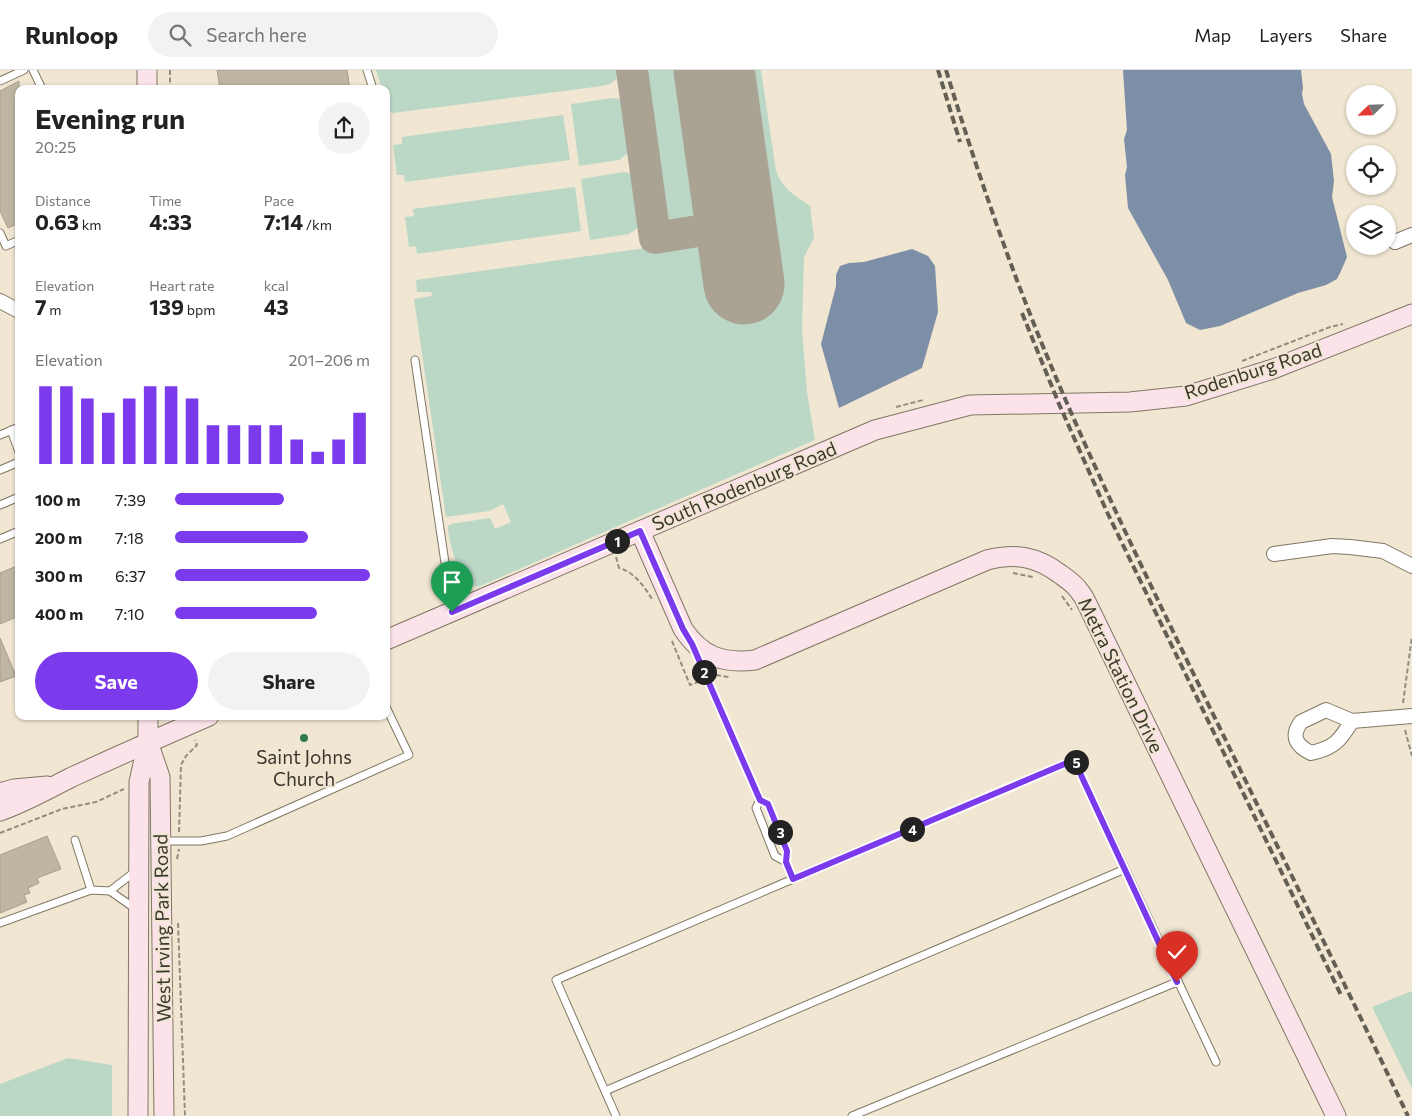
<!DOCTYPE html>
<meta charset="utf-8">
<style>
:root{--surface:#fff;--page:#f2f2f2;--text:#222;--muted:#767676;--line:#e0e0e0;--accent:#7c3aed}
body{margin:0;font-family:Commissioner,sans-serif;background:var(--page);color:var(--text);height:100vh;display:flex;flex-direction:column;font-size:19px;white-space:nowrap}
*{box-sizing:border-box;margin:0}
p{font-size:16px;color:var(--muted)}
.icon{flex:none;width:28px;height:28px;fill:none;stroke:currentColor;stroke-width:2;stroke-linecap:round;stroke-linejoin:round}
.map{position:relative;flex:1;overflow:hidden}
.sheet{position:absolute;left:15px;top:15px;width:375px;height:635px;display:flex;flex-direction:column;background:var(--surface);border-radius:10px;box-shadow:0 1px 4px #0004}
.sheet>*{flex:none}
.needle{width:32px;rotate:247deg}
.buttons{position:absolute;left:1346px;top:15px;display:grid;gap:10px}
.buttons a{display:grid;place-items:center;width:50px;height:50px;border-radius:50%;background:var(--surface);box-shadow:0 1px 4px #0004;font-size:25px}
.pin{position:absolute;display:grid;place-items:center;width:42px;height:42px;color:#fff;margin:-51px -21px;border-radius:50% 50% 50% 0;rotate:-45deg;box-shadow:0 0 5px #0007}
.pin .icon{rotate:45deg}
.km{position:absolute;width:25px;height:25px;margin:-12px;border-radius:50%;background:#222;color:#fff;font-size:14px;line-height:25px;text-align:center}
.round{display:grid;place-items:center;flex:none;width:52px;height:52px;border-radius:26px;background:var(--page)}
.head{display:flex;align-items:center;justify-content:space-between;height:85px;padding:0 20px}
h1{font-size:28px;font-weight:700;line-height:38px}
.figures{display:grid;grid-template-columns:repeat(3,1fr);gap:8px;height:85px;padding:5px 20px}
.figures div{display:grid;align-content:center}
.figures b{font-size:21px;font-weight:700}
.figures small{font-size:14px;font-weight:400}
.figures p{font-size:14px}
.chart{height:140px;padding:10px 20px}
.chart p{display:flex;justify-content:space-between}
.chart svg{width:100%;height:90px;margin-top:5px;stroke:var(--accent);stroke-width:6}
.action{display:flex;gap:10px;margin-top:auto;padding:10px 20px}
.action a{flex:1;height:58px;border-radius:30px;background:var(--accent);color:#fff;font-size:20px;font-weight:700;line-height:58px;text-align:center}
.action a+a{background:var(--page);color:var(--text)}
ul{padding:0 20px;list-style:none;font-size:16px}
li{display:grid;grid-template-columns:80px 60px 1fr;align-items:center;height:38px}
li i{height:12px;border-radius:6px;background:var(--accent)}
header{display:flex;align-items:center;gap:30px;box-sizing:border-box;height:70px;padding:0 25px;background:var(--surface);border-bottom:1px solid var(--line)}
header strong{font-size:24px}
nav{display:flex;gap:28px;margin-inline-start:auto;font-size:18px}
.search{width:350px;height:45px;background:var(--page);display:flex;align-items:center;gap:12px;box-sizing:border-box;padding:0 18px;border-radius:28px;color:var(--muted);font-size:19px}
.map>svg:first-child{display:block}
</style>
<header>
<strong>Runloop</strong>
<div class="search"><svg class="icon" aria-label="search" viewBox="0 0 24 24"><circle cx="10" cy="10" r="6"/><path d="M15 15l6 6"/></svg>Search here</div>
<nav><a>Map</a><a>Layers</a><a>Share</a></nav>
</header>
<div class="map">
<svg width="1412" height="1046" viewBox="0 0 1412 1046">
<rect width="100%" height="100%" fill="#f0e6d2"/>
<g fill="#bbd8c7">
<polygon points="376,0 621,0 620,6 610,14 602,16 393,43 388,41 386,34 386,19 382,19"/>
<path d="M643,0H686L703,129C702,150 679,159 664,146Z"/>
<path d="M742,0H761L776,101C782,118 795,126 810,136L814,168L804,187L802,259L807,322L815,370L478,517C472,516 468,515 464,510C458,503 447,465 448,456L451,454L490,448L495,459L511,452L503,434L489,441L446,447L414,229L432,226L431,222H417L416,210L710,169L717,223L772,216Z"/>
<polygon points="613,28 619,29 626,38 631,81 619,90 579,96 571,34"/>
<polygon points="563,45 570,90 405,112 404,105 397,105 393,75 402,74 402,67"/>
<polygon points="624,102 629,103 637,113 642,155 629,164 590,170 581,109"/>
<polygon points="575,117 581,161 417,184 416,176 409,177 405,147 414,146 413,139"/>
<polygon points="1412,921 1412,1018 1372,937"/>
<polygon points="68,988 112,995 112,1046 0,1046 0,1014"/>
</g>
<g fill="#7d8ea7">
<polygon points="1123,0 1301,0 1303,18 1302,24 1304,34 1331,84 1334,111 1332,127 1347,187 1341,201 1337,209 1326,215 1298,223 1220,256 1200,260 1186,253 1168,210 1128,138 1125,105 1127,97 1124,69 1127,60"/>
<polygon points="912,179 928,186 935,196 938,242 922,298 839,338 821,274 836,216 836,205 840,196 849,193 864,192"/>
</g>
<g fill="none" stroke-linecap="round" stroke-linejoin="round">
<polyline stroke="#aaa293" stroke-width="32" points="632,0 655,168 735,155"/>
<polyline stroke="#aaa293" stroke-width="81" points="714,0 744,214"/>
</g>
<g fill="#beb5a2" stroke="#a79d8a">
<polygon points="217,0 347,0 350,19 220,19"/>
<polygon points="19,11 19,153 8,158 0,141 0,21"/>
<polygon points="19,495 19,546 0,554 0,503"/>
<polygon points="0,568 16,606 0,612"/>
<polygon points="47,766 61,799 37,808 39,813 28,818 30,823 24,825 27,832 0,843 0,785"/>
</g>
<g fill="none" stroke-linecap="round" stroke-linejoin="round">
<g stroke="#807765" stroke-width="9">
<g id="lane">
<polyline points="33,0 42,19"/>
<polyline points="367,0 373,19"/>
<polyline points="0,11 24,0"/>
<polyline points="0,163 6,176 19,170"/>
<polyline points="415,290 452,540"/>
<polyline points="11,360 19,382"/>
<polyline points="0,365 19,357"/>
<polyline points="0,400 19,392"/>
<polyline points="0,435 19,427"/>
<polyline points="0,469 19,461"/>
<polyline points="695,581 760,730 768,734 787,781 786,792 775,786 756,738 760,730"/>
<polyline points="75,770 91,820"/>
<polyline points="162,771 201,771 227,766 409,685 386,637"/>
<polyline points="786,792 793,809 1074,690 1216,992"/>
<polyline points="137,840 110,821 137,800"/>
<polyline points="0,853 91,820 110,821"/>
<polyline points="605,1021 1125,799"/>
<polyline points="616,1046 556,910 793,809"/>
<polyline points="852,1046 1177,912"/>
</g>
</g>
<g stroke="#807765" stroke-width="16">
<g id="street">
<polyline points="1395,172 1412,165"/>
<polyline points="0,231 19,241"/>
<polyline points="1274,484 1332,476 1350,477 1383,481 1412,496"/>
<path d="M1352,651C1340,670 1335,678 1311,683C1297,676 1290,667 1301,652L1326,640L1352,651L1412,646"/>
</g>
</g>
<g stroke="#807765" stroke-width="21">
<g id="secondary">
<polyline points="147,19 147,0"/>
<path d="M640,461L683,559C701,586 722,594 755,590L987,490C1015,483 1036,486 1060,504C1067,509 1075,514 1080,522C1085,528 1088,536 1091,542L1336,1046"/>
<polyline points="386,570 875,360 970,335 1130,332 1186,326 1273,299 1412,244"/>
<polyline points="148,672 160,707 164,1046"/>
<polyline points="0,723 14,719 47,716"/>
<path d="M0,741C26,732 48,719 72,707C118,686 163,666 209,646"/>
<polyline points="138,1046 139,712 148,672 148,646"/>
</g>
</g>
<g stroke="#938d7f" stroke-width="2" stroke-dasharray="5 2.5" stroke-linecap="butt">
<polyline points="170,0 170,19"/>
<polyline points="1242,291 1330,257 1343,254"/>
<polyline points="896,337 923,330"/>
<path d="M616,487L619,498C634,502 644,516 652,529"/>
<polyline points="1013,503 1033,507"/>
<polyline points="1062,526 1072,540"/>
<polyline points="672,571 690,615 698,612"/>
<polyline points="716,605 729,607"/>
<polyline points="1403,633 1412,566"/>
<polyline points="1405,660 1412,686"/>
<polyline points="179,762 181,695 186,686 197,675 195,670"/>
<polyline points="0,763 62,739 96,732 124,719"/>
<polyline points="177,789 179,779"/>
<polyline points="178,853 185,1046"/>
</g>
<use href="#lane" stroke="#fff" stroke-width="7"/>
<use href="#street" stroke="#fff" stroke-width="14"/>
<use href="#secondary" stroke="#fce3e9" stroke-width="19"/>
<g stroke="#645f54" stroke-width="4" stroke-dasharray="8 4" stroke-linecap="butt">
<polyline points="938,0 960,72"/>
<path d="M946,0C977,101 1011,201 1052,298C1101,415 1157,528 1212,642C1278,777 1343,911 1408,1046"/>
<polyline points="1022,243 1059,334 1107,442 1341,925"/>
</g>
</g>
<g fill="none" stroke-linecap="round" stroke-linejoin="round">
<g stroke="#fff" stroke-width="10">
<polyline id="route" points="452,542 640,461 683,559 692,574 760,730 768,734 787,781 786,792 793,809 1074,690 1177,912"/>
</g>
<use href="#route" stroke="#7c3aed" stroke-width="6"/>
</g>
<circle fill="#317a47" stroke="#f0e6d2" stroke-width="2" cx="304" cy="668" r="5"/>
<g text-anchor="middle" stroke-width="4" stroke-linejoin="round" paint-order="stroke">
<g font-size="19" fill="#3b372f" stroke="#f0e6d2">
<text transform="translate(1253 301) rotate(-18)" y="7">Rodenburg Road</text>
<text transform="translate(744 416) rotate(-23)" y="7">South Rodenburg Road</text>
<text transform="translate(1121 605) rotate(64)" y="7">Metra Station Drive</text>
<text transform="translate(162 858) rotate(-91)" y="7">West Irving Park Road</text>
</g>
<g font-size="19" fill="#3b372f" stroke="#f0e6d2">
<text x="304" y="694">Saint Johns<tspan x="304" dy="22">Church</tspan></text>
</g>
</g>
</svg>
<div class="buttons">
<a><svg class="needle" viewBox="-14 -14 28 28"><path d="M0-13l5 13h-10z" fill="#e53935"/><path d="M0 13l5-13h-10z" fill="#767676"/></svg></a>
<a><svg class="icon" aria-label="locate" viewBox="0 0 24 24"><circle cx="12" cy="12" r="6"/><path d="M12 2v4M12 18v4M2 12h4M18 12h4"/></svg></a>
<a><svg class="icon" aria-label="layers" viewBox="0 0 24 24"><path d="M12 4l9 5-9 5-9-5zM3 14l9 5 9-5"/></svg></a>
</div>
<div class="pin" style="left:452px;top:542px;background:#1e9e55"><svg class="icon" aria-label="arrive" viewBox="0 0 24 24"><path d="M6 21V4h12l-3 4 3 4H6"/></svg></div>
<div class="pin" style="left:1177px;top:912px;background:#d93025"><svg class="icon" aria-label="check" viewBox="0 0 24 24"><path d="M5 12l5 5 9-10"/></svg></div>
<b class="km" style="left:617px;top:471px">1</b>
<b class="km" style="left:704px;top:602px">2</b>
<b class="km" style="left:780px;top:762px">3</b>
<b class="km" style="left:912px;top:759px">4</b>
<b class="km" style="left:1076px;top:692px">5</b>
<section class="sheet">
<div class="head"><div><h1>Evening run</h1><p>20:25</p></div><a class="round"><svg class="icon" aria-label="share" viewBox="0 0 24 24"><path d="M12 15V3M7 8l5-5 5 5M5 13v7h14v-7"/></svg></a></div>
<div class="figures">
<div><p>Distance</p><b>0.63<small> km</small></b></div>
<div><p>Time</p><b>4:33</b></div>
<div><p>Pace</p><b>7:14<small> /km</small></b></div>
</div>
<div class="figures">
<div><p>Elevation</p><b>7<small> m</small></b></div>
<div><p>Heart rate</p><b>139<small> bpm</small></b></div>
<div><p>kcal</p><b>43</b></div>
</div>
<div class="chart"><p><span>Elevation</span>201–206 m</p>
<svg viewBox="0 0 160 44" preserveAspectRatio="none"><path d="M5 44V6M15 44V6M25 44V12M35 44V19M45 44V12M55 44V6M65 44V6M75 44V12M85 44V25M95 44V25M105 44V25M115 44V25M125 44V32M135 44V38M145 44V32M155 44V19"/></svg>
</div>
<ul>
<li><b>100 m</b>7:39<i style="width:56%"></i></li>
<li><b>200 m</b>7:18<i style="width:68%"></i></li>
<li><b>300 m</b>6:37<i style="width:100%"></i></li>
<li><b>400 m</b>7:10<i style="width:73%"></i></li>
</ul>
<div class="action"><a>Save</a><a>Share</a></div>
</section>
</div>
